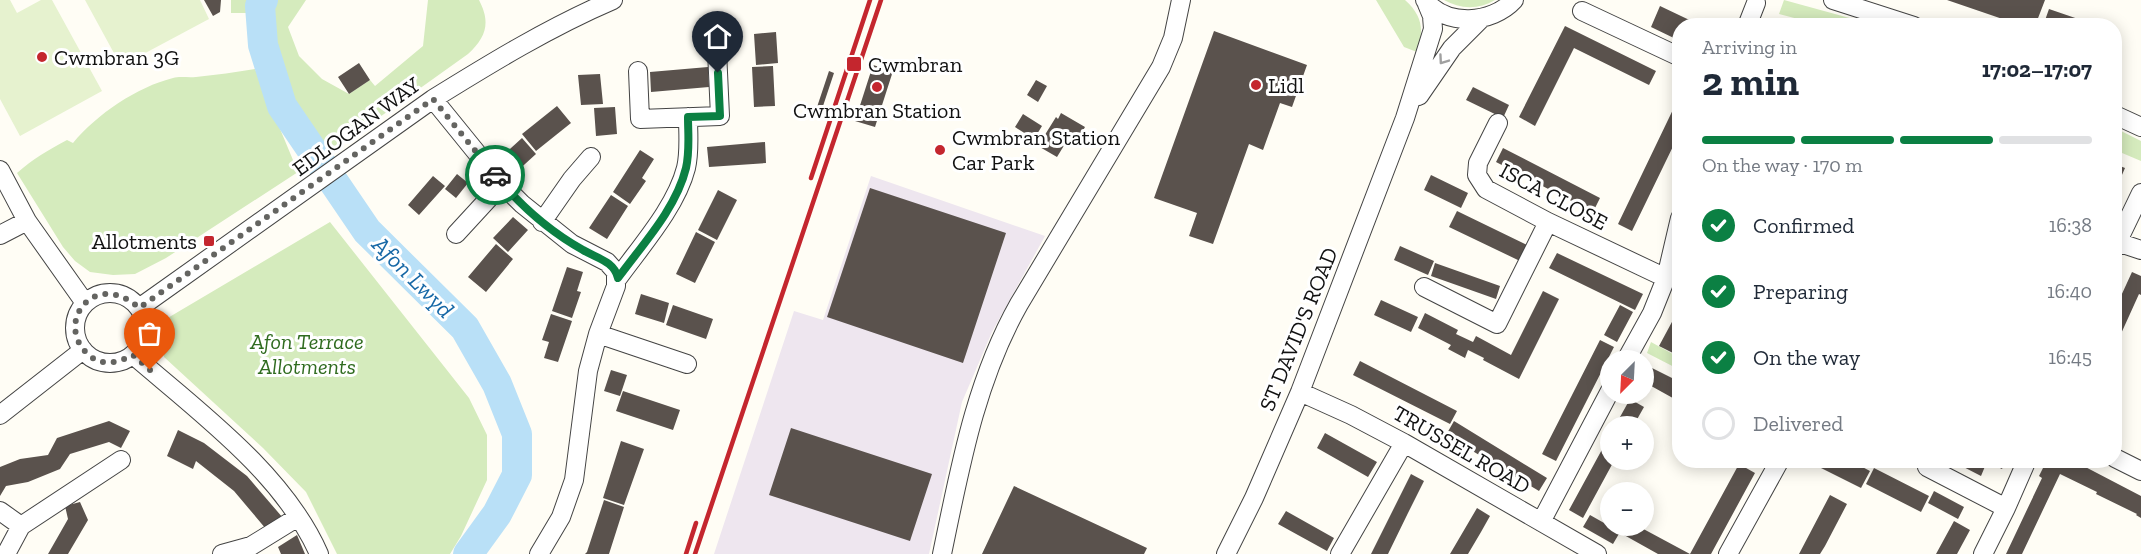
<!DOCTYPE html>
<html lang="en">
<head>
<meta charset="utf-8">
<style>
	:root { --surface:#fff; --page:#f6f6f7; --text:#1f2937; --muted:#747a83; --line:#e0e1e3; --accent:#0b8043 }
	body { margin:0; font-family:"Zilla Slab",serif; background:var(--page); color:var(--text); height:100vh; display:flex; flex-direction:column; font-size:22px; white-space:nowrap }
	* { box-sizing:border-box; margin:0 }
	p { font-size:20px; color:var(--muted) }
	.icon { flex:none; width:33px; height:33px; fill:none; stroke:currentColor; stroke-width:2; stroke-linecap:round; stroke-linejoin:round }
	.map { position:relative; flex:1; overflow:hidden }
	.panel { position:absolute; left:1672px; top:18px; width:450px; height:450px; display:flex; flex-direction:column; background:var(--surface); border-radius:24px; box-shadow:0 3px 15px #0003 }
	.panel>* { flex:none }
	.needle { width:39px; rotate:204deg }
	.buttons { position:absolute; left:1600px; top:350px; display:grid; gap:12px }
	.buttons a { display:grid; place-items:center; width:54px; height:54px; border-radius:50%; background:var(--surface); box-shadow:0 3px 15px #0003; font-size:30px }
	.pin { position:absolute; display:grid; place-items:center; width:51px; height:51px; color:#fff; margin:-62px -26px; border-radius:50% 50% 50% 0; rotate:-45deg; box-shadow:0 0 6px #0007 }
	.pin .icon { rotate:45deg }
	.courier { position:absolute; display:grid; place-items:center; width:60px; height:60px; margin:-30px; border:4px solid #0b8043; border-radius:50%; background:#fff; color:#222; box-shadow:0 2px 8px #0007 }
	.overview em { font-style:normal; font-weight:700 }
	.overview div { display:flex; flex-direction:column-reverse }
	.overview { display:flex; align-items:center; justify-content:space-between; height:102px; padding:0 30px }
	h1 { font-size:39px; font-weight:700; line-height:45px }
	.bar { display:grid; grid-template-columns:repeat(4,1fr); gap:9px 6px; align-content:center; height:72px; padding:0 30px }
	.bar i { height:8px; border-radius:4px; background:var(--line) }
	.bar .on { background:var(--accent) }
	.bar p { grid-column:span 4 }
	ol { padding:0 30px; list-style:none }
	li { display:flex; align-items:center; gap:18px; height:66px }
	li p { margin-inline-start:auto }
	li .icon { padding:6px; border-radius:50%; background:var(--accent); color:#fff; stroke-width:4 }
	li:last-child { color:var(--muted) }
	li i { width:33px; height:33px; border:3px solid var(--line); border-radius:50% }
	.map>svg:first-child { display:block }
</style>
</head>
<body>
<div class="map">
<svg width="2141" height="554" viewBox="0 0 2141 554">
	<rect width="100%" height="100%" fill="#fffdf5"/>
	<path fill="#eee6ef" d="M871,176L1045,236L992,332L962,402L929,554H714L794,311L823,320Z"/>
	<path fill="#d5ebbd" d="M231,0H254L249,13H231Z
		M272,0H306L288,27L299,56L322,79L349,94L370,80L375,86L423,46L428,0H479C491,23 486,37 468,54L328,154L288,94L268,9Z
		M1376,0H1405C1423,16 1424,31 1417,52L1404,47Z
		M1444,0H1495C1478,10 1460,9 1444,0Z
		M1784,0L1875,25H1821L1779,14Z
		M255,69L298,172L166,258L135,274L113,275L90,272L75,261L63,247L17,173C33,159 48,150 67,140L73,143C97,114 137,87 173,78C180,76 188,78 196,77C216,75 236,72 255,69Z
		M2115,128L2141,141V161L2115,150Z
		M330,222L469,398L487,435V480L461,536L450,554H337L306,492L263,448L164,357L161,337L166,319Z
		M1651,342L1680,358V370L1647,353Z"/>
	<path fill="#e6f2cf" d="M0,0H10L17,13L41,0H52L102,91L20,136L0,99Z
		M85,0H200L209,19L121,66Z"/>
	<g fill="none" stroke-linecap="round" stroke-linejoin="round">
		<path stroke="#b9e0f7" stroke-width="30" d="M263,0L260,6L263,45L282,106L367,231L465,328L497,384L517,434V475L497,514L468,554"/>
	</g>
	<path fill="#5a524d" d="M204,0H221L220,12L213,16Z
		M1947,0H2045L2035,26H2023Z
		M1660,6L1702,26H1680V41L1651,27Z
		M2049,9L2084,21L2095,26H2043Z
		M1565,26L1656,71L1649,85L1574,48L1535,126L1519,117Z
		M1214,31L1307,65L1292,107L1280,103L1263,150L1249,144L1213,244L1189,236L1197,213L1154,198Z
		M776,32L778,63L756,65L754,34Z
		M359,63L370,80L349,94L338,77Z
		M873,65L893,71L875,127L855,121Z
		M773,66L775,106L754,107L752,67Z
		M708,67L709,87L651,92L650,72Z
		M829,71L834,73L822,109L817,107Z
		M600,74L603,104L581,105L578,75Z
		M1036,80L1047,86L1038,102L1027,95Z
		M1473,87L1509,105L1503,118L1466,100Z
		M1680,95V132L1632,231L1618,224Z
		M557,106L571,123L536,151L522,134Z
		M615,107L617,134L596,136L594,108Z
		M1061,113L1085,127L1076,143L1068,139L1057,157L1038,146L1056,117L1058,119Z
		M1023,114L1042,126L1034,139L1015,127Z
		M522,138L536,154L514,174L500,158Z
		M765,142L766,163L709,167L707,147Z
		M1503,148L1600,198L1593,212L1496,162Z
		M640,150L654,159L642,178L646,181L630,204L613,192Z
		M2115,164L2125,168L2115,191Z
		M457,174L468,183L456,198L445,189Z
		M1431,175L1468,193L1461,208L1424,190Z
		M433,176L445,186L419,215L408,205Z
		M870,188L1006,233L963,363L827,317Z
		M718,190L737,200L717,240L698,230Z
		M611,195L628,206L607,239L589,228Z
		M1457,211L1527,245L1520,261L1449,227Z
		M513,217L528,230L508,252L493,238Z
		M696,232L715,242L695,283L676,274Z
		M496,244L513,259L486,292L468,277Z
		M1400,246L1434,261L1428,275L1394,260Z
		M1557,253L1643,294L1635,310L1549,268Z
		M1435,263L1500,286L1496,299L1431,276Z
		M567,267L583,272L577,291L581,292L572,318L552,311Z
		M2132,272L2141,276V295L2139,294L2115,347V309Z
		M1543,291L1559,299L1519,379L1483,360L1484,358L1468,350L1465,358L1448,349L1451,345L1418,328L1425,313L1458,330L1456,334L1473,342L1476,336L1511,355Z
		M641,294L669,303L664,323L635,314Z
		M1381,300L1418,317L1411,332L1374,315Z
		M673,305L713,319L706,339L666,325Z
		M1620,305L1633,312L1617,342L1604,335Z
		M1680,307V339L1673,353L1659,346Z
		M551,314L572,321L558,362L544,358L549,342L542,340Z
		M1600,340L1614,347L1556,461L1542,454Z
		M1360,361L1457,411L1450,424L1353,375Z
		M1648,366L1680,382V402L1644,382V374Z
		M611,370L627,375L620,396L604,391Z
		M623,391L680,410L673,430L616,411Z
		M1630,399L1644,407L1635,423L1633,426H1615Z
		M109,421L130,431L121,448L109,442L70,454L60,469L28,482L6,486L0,496V467L20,459L48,455L57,438Z
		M1454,421L1547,478L1539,491L1446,435Z
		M791,428L932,474L910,541L769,495Z
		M178,430L204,443L247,476L283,518L266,529L234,491L196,461L193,469L167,456Z
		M1325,433L1377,462L1368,477L1317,448Z
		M1611,433V459H1615L1583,518L1569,510Z
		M621,441L644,449L624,505L603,498Z
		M1820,460H1849L1870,471L1861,488L1817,466Z
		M1950,460H1979L1986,464L1981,476Z
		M1988,460H2006L2002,469L1987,462Z
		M2047,460H2072L2141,496V518L2136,515L2137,514L2096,494L2097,492L2060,474L2022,554H2006L2042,478L2039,476Z
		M1739,464L1755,473L1711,554H1658L1624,535L1630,525H1636L1690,554Z
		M1874,468L1929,496L1921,512L1866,484Z
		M1411,474L1424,481L1408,513L1388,554H1371Z
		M1014,486L1147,548L1144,554H982Z
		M1934,491L1964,507L1958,519L1928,503Z
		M1830,495L1847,504L1825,546L1820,554H1799Z
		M604,500L624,507L609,554H585L587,552Z
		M80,502L88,520L68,554H48L68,519L65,506Z
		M1477,508L1490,516L1481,532L1468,554H1450Z
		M1286,511L1334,538L1327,551L1278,524Z
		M1590,515L1620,532L1613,544L1583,527Z
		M1954,521L1970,530L1957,554H1936Z
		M297,535L305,554H281L278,547Z"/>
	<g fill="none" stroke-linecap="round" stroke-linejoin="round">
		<g stroke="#444" stroke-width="20">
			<path id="minor" d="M1425,0C1446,27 1492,24 1514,0
				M1833,0L1914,26
				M1582,11L1680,57
				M1747,26L1756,3
				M638,71L640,119L720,116L717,51
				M1419,96L1452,48L1482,18
				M433,99L502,184L522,204L572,244L607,262L616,272V286L598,334L588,371L574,480L561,517L539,554
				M2115,115L2141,127
				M1498,123L1478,163L1477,175L1486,189L1548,222L1666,278
				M0,170L27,221L85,303
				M542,222L572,179L591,157
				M456,234L502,184
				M0,235L27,221
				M2117,242L2141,250
				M2115,247L2141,193
				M618,278C641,246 676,207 686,168C690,151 688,134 688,117
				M1424,287L1497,324L1548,222
				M75 328a35 35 0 1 1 70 0a35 35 0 1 1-70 0Z
				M139,308L433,99C491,63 550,27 613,0
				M598,334L687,364
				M133,355C198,411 284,474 319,554
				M1626,360L1652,313L1666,278L1680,218
				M1300,392L1351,415L1404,443L1597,554
				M0,415L83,350
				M2115,458L2141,471
				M1927,467L2006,508
				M0,511L21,526L6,554
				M1541,522L1611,389
				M21,526L121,460
				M222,554L251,546L298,517
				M942,554C960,468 975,382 1019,304L1161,67L1173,38L1181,0
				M1226,554L1254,498L1300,392L1405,118L1433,29L1432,16L1427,4
				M1340,554L1404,443
				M1728,554L1780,460
				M1983,554L2006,508L2027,460"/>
		</g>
		<use href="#minor" stroke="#fff" stroke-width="18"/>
		<path stroke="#c4262e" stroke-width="4.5" d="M811,178L870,0
			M686,554L696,523
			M695,554L881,0"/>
	</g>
	<defs><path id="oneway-chevron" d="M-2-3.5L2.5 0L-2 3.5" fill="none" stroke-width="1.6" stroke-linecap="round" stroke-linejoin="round" transform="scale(1.5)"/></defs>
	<use stroke="#a0a0a0" href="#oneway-chevron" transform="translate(1443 60) rotate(125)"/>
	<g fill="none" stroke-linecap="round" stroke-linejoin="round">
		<path stroke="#646461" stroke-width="6" stroke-dasharray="0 10.8" d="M150,370L133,355C119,362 103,367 90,356C52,325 94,267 139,308L433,99L495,175"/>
		<path stroke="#0b8043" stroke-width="8" d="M495,175C519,204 549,231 583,250C596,258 614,261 618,278C642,245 676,209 686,168C690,151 688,134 688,117L720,116L718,73"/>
	</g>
	<g fill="#c4262e" stroke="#fff" stroke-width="2">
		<circle cx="42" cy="57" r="6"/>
		<rect x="846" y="56" width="16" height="16" rx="3"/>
		<circle cx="1256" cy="85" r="6"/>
		<circle cx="877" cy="87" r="6"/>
		<circle cx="940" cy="150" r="6"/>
		<rect x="203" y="235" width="12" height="12" rx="3"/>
	</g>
	<g text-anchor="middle" stroke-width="6" stroke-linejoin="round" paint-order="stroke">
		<g font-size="22" fill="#111" stroke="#fff" text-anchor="start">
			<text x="54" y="65">Cwmbran 3G</text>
			<text x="868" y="72">Cwmbran</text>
			<text x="1268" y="93">Lidl</text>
			<text x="877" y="118" text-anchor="middle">Cwmbran Station</text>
			<text x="952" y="145">Cwmbran Station<tspan x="952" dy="25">Car Park</tspan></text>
			<text x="197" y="249" text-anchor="end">Allotments</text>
		</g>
		<g font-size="22" fill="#111" stroke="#fff">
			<text transform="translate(356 126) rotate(-36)" y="8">EDLOGAN WAY</text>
			<text transform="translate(1554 196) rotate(28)" y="8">ISCA CLOSE</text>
			<text transform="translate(1298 329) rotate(-68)" y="8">ST DAVID'S ROAD</text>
			<text transform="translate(1462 449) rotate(30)" y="8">TRUSSEL ROAD</text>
		</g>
		<g font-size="22" font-style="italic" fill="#2f6b1f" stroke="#fff">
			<text x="307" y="349">Afon Terrace<tspan x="307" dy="25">Allotments</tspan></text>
		</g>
		<g font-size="24" font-style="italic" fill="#1768a6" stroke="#fff">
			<text transform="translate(413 277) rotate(45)" y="8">Afon Lwyd</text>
		</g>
	</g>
</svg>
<div class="buttons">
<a><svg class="needle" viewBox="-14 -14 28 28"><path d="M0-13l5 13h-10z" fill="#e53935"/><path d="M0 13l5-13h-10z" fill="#747a83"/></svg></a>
<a>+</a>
<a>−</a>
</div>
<div class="pin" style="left:150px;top:370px;background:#ea580c"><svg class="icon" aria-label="bag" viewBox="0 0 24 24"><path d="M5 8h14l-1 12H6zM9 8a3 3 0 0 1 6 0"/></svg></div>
<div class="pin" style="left:718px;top:73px;background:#1f2937"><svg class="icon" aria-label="home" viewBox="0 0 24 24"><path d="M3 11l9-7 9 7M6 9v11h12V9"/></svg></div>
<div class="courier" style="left:495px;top:175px"><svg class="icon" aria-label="car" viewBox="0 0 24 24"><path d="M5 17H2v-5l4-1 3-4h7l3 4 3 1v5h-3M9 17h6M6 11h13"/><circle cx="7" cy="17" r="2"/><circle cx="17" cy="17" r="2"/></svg></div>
<section class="panel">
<div class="overview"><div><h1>2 min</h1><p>Arriving in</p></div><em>17:02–17:07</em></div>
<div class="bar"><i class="on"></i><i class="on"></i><i class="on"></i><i></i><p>On the way · 170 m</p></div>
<ol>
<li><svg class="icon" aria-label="check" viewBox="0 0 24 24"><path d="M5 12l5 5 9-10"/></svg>Confirmed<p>16:38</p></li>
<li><svg class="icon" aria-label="check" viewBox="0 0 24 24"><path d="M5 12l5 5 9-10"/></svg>Preparing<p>16:40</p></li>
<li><svg class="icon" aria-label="check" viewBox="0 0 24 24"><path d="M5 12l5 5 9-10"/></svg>On the way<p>16:45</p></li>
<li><i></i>Delivered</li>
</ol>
</section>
</div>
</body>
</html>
